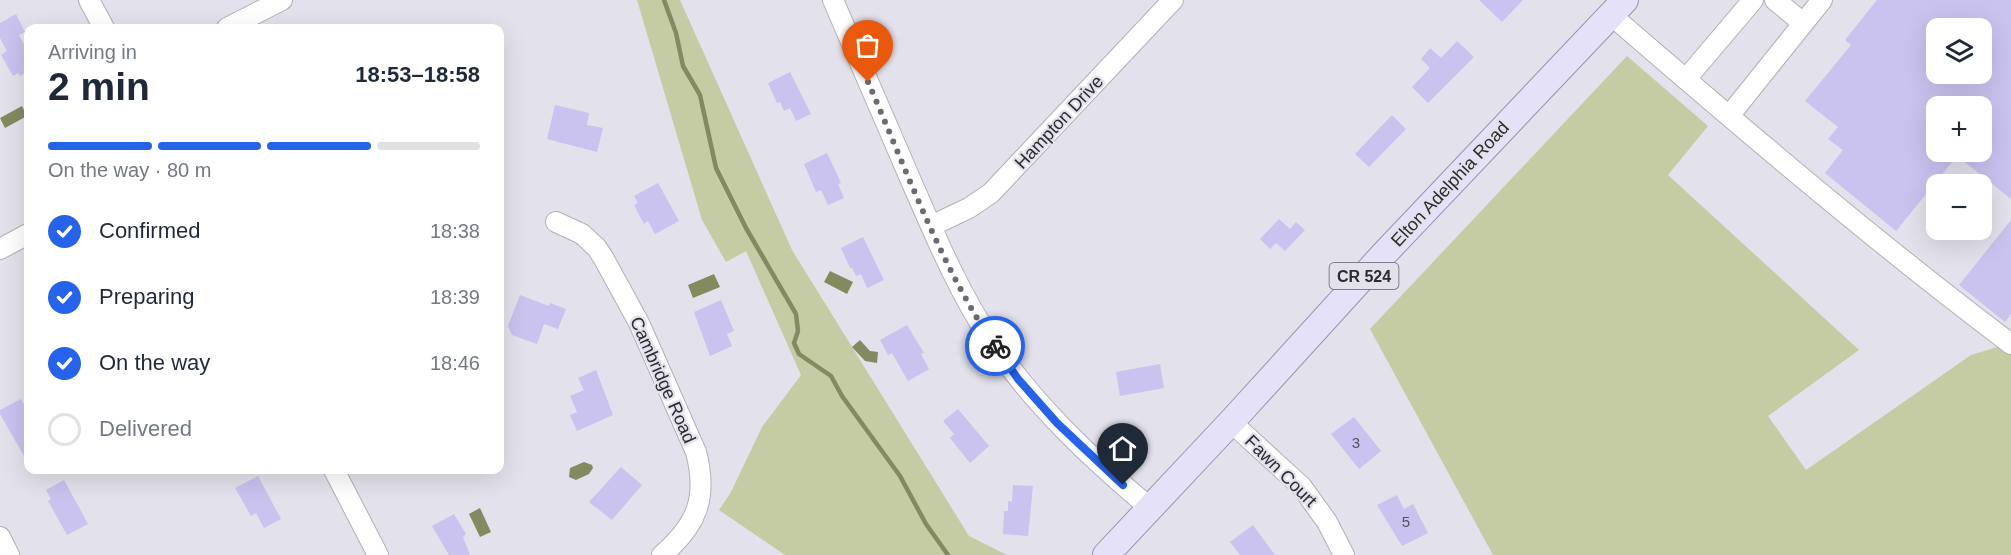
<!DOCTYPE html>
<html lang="en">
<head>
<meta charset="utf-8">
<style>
	:root { --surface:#fff; --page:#f6f6f7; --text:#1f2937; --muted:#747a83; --line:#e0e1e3; --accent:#2563eb }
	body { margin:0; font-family:Helvetica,sans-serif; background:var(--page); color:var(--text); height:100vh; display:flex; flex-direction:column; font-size:22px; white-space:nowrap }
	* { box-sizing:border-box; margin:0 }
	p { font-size:20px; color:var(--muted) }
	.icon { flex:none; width:33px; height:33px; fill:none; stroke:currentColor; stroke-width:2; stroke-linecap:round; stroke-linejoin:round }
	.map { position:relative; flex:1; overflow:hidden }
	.sheet { position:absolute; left:24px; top:24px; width:480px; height:450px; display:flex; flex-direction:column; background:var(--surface); border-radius:12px; box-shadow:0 6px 24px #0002 }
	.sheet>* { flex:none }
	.controls { position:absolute; left:1926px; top:18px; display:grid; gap:12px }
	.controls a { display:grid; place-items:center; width:66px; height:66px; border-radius:12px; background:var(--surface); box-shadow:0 6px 24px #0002; font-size:30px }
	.pin { position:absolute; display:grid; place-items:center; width:51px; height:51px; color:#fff; margin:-62px -26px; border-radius:50% 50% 50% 0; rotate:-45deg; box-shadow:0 0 6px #0007 }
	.pin .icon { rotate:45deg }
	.courier { position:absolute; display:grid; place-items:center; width:60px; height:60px; margin:-30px; border:4px solid #2563eb; border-radius:50%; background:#fff; color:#222; box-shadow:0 2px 8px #0007 }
	.head em { font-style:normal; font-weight:700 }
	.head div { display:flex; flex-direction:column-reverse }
	.head { display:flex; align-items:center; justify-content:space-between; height:102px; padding:0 24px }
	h1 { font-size:39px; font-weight:700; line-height:45px }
	.bar { display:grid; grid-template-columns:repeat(4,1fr); gap:9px 6px; align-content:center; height:72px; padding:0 24px }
	.bar i { height:8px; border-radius:4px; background:var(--line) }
	.bar .active { background:var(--accent) }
	.bar p { grid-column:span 4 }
	ol { padding:0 24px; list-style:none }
	li { display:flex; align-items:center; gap:18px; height:66px }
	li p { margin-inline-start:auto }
	li .icon { padding:6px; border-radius:50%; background:var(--accent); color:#fff; stroke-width:4 }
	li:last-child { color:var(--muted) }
	li i { width:33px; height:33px; border:3px solid var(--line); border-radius:50% }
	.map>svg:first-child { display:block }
</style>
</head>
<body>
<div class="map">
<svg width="2011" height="555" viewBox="0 0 2011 555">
	<rect width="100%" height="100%" fill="#e3e1eb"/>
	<path fill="#c5cca4" d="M637,0H680L792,250L969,536L1007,555H785L719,510L731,492L762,427L801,375L746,251L726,262L702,220Z
		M1627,56L1708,126L1668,175L1859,350L1768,416L1806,470L1971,355L2011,343V555H1493L1370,329Z"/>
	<path fill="#848a5f" d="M22,106L27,116L5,128L0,118Z
		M830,271L853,282L847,294L824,282Z
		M714,274L720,287L693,298L688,285Z
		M860,340L870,351L878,352L877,363L865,361L852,347Z
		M584,462L592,465L593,468L589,474L576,480L569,477L570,468Z
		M480,508L491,532L480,537L469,514Z"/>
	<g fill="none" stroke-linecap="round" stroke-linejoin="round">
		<path stroke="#848a5f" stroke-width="4.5" d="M664,0L676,33L683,66L700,95L716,168L746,228L796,314L798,331L794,343L799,354L831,376L842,396L900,476L926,524L948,555"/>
	</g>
	<path fill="#cac2ef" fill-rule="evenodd" d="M1479,0H1523L1502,22Z
		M1877,0H2011V199L1957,156L1896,231L1825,173L1843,150L1828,139L1838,127L1805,101L1851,45L1845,40ZM1936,28H1982V74H1936ZM1936,106H1982V152H1936Z
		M16,14L25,32L19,35L28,52V71L20,76L18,73L13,76L1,55L7,51L0,38V23Z
		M1457,41L1474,57L1428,103L1412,87L1430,68L1421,59L1430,48L1441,58Z
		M790,72L811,114L796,121L790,108L784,111L780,102L777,103L768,83Z
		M555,105L589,113L587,125L603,128L597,152L547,139Z
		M1392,115L1406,129L1369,167L1355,154Z
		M827,153L841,183L838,184L844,198L828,205L821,190L816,192L804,164Z
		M658,183L679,221L655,234L648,221L644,224L634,205L638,203L634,196Z
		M1279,219L1290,229L1296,222L1305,230L1285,251L1276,243L1270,249L1260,239Z
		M2011,220V314L2005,322L1959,285Z
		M863,237L884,280L867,288L861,274L856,276L852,268H850L841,248Z
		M520,295L549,306L550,303L566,309L558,329L544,324L537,344L512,335L508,326Z
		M721,300L734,331L727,334L732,346L710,356L694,312Z
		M907,325L924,353L921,354L929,369L908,381L892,353L888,355L880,340Z
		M1160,364L1164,388L1120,396L1116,372Z
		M596,370L613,415L577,431L570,415L577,412L570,396L584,390L578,378Z
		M21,399L28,412V463L0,414V410Z
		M958,409L989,446L970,463L950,438L954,434L943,421Z
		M1354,417L1381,451L1359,469L1331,434Z
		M621,467L642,485L612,520L589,502Z
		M258,476L281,519L264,528L256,513L251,516L235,488Z
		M64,480L88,524L67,535L48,501L51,499L46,490Z
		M1013,485L1033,486L1028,536L1003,534L1004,511H1008V501L1012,502Z
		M1397,495L1404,509L1413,504L1428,533L1402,546L1377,505Z
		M454,514L466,534L463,537L470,555H449L432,526Z
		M1253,525L1275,555H1240L1230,542Z"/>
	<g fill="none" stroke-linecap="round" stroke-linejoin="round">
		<g stroke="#b1b0b9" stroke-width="22">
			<path id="minor" d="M89,0L104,28
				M833,0C859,61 886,122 912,183C936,238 960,295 994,345C1036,407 1093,460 1150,508
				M1775,0L1803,23
				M1611,15C1742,128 1873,240 2011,344
				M227,28L282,0
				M1686,79L1753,0
				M1729,116L1822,0
				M556,222L582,234L597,248L604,259L639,323L696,452C708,498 697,525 662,555
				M931,226L969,208L991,193L1173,0
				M0,249L28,234
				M1231,422L1302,487L1327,522L1344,555
				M334,470L378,555
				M0,537L9,555"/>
		</g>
		<g stroke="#9994af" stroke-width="28">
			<path id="major" d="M1106,555L1231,422L1383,255L1625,0"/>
		</g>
		<use href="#minor" stroke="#fff" stroke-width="20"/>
		<use href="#major" stroke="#e5e1f8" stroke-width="26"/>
	</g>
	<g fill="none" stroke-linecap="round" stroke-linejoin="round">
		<path stroke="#6c6b71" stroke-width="6" stroke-dasharray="0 10.8" d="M868,82C906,169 942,269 995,346"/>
		<path stroke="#2563eb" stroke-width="8" d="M995,346L1018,379L1057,423L1123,485"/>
	</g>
	<g text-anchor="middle" stroke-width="4.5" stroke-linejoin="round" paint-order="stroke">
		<g font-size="15" fill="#54515f">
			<text x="1356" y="448">3</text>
			<text x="1406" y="527">5</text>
		</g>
		<rect fill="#e3e1eb" stroke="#636267" stroke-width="1.5" x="1329.5" y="263" width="69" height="26" rx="4.5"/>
		<g font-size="16" font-weight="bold" fill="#2c2b2f">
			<text x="1364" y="282">CR 524</text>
		</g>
		<g font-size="18" fill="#2c2b2f" stroke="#e3e1eb">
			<text transform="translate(1059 122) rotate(-47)" y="6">Hampton Drive</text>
			<text transform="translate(1450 184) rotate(-47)" y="6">Elton Adelphia Road</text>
			<text transform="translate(663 380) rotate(66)" y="6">Cambridge Road</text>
			<text transform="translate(1281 471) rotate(45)" y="6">Fawn Court</text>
		</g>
	</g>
</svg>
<div class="controls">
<a><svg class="icon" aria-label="layers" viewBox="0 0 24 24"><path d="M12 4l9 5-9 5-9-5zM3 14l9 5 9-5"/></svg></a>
<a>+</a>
<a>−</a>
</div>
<div class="pin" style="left:868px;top:82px;background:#ea580c"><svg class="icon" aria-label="bag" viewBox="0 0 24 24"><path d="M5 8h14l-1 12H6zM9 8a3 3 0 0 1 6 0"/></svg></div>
<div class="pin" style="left:1123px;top:485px;background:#1f2937"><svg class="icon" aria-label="home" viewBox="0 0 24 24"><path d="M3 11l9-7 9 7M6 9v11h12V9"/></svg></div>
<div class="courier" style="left:995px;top:346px"><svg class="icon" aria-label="bike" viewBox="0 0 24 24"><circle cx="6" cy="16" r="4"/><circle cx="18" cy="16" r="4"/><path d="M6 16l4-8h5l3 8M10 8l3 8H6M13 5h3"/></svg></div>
<section class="sheet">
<div class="head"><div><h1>2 min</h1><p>Arriving in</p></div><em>18:53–18:58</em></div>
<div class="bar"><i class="active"></i><i class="active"></i><i class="active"></i><i></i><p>On the way · 80 m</p></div>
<ol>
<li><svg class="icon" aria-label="check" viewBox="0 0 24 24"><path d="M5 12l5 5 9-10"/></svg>Confirmed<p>18:38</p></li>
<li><svg class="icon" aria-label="check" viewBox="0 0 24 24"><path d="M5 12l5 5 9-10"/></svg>Preparing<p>18:39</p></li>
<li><svg class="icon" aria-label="check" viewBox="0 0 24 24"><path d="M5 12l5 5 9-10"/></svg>On the way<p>18:46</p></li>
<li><i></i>Delivered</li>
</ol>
</section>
</div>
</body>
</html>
